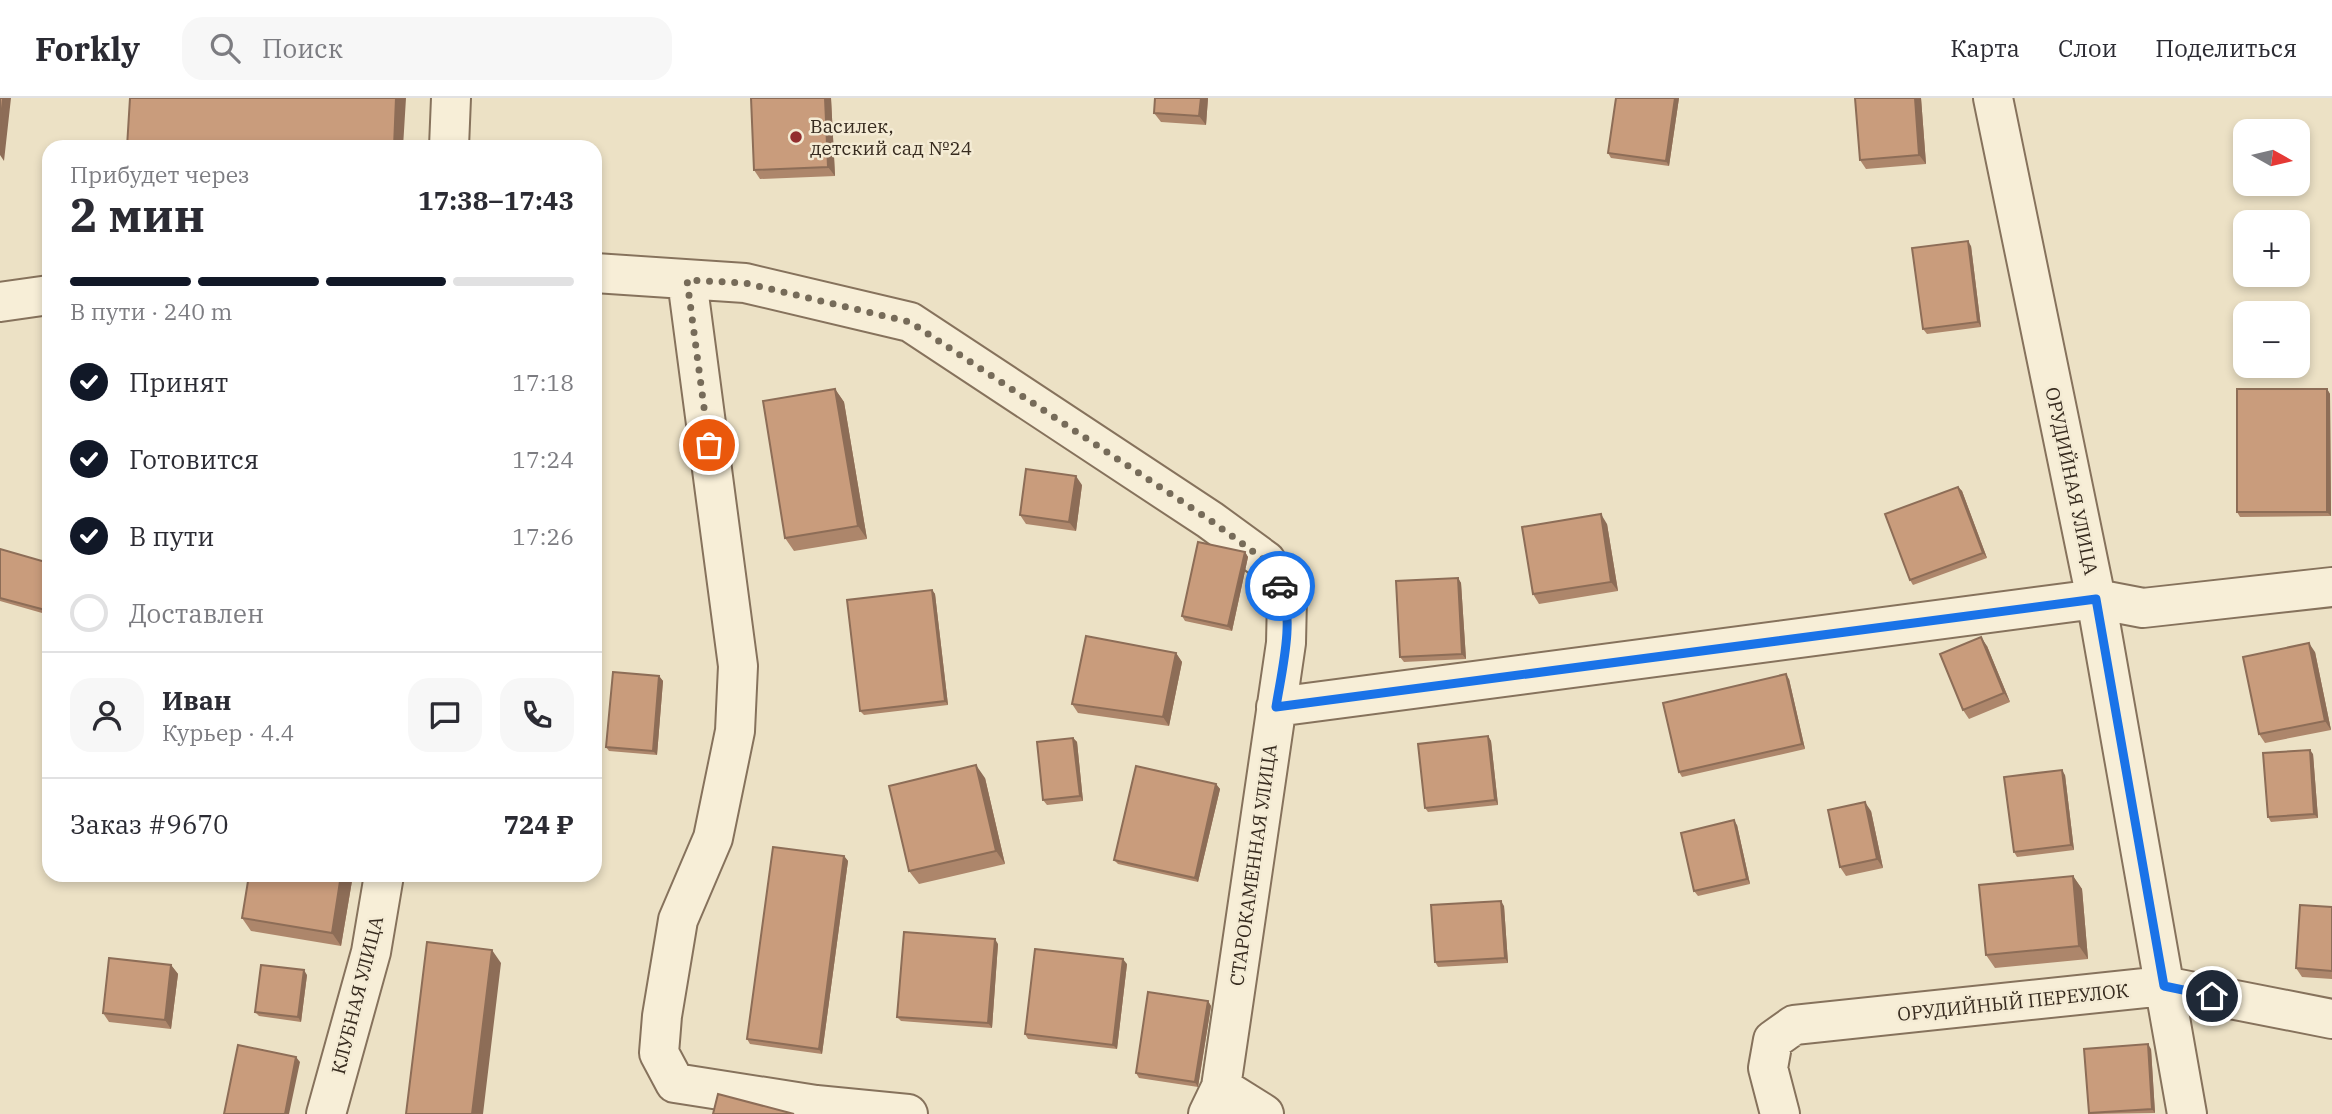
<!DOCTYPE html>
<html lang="ru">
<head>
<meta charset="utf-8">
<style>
	:root { --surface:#fff; --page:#f7f7f7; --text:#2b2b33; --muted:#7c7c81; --line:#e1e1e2; --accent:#111827 }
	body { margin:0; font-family:"IBM Plex Serif",serif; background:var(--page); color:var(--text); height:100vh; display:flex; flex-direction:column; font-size:26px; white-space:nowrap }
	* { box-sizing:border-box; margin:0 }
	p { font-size:23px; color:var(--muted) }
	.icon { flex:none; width:38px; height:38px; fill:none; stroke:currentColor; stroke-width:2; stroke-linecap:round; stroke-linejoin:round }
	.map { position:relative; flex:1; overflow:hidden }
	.panel { position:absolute; left:42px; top:42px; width:560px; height:742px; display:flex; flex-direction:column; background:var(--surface); border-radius:21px; box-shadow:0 4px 10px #0003 }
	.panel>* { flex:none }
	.needle { width:46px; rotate:98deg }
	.fabs { position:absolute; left:2233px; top:21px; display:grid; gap:14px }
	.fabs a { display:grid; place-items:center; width:77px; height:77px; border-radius:14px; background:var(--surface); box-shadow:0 4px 10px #0003; font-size:35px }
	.pin { position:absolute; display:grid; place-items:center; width:60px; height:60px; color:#fff; margin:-30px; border:4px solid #fff; border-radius:50%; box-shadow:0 2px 7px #0007 }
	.courier { position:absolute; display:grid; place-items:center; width:70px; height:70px; margin:-35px; border:5px solid #1a73e8; border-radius:50%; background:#fff; color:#222; box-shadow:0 2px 9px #0007 }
	.overview em { font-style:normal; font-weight:800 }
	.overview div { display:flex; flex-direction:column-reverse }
	.overview { display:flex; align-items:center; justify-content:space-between; height:119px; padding:0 28px }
	h1 { font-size:46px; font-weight:800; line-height:52px }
	.bar { display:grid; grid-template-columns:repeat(4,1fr); gap:10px 7px; align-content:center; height:84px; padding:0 28px }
	.bar i { height:9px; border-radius:5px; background:var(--line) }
	.bar .on { background:var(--accent) }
	.bar p { grid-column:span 4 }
	.line { display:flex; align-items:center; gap:18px; padding:0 28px; border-top:2px solid var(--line) }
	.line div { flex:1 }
	.round { display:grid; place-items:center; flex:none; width:74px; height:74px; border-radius:21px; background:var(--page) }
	ol { padding:0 28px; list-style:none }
	li { display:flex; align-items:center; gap:21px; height:77px }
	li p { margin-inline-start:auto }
	li .icon { padding:7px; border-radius:50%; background:var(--accent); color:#fff; stroke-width:4 }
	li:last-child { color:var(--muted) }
	li i { width:38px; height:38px; border:4px solid var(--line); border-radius:50% }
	header { display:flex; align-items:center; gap:42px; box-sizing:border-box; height:98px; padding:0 35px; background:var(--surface); border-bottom:2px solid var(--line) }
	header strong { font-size:33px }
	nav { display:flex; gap:38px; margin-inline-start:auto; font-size:24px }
	.search { width:490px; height:63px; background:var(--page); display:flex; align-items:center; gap:18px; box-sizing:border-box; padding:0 24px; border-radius:21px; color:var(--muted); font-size:26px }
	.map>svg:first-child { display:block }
</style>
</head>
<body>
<header>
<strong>Forkly</strong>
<div class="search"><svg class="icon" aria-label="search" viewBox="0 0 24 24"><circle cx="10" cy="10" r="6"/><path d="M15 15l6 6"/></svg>Поиск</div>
<nav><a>Карта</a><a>Слои</a><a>Поделиться</a></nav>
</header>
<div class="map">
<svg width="2332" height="1016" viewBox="0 0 2332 1016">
	<rect width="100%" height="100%" fill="#ece1c5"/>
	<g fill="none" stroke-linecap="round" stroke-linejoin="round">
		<g stroke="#86725c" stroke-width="42">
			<path id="minor" d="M1993,0L2096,501L2187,1016
				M449,49L451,0
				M595,175L745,185L910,224L1210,422L1266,463L1287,500L1286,545L1221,989L1208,1016
				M687,182L738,568L735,633L713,740L678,822L662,918L659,955L675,985L816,1007L908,1016
				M0,204L49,197
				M1276,609L2096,501L2143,510L2332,489
				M1221,989L1264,1016
				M326,1016L371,854L384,777
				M1780,1016L1768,970L1773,942L1794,927L2164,888L2332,921"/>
		</g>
		<use href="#minor" stroke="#f7eed7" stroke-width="38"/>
	</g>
	<path fill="#ad866b" d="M831,0L835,78L760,81L754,72Z
		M1208,0L1206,27L1161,24L1154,15Z
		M1616,0H1679L1669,68L1611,60L1608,55Z
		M1855,0H1921L1926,66L1866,71L1860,62Z
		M1971,148L1981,229L1927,236L1923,231Z
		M835,291L844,304L867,441L794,453L785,440Z
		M2327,291L2330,296L2331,418L2240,419L2237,414Z
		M1082,387L1076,433L1026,426L1020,417Z
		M1958,389L1962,393L1987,460L1913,487L1910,482Z
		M1607,426L1618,493L1539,506L1533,496Z
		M0,451L49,465V517L0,503Z
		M1245,454L1248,459L1232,533L1185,523L1182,518Z
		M1458,480L1461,485L1466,561L1404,564L1400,559Z
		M932,492L935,496L948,607L864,617L860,613Z
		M1987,548L2010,604L1969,621L1963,612Z
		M2315,554L2331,632L2265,645L2259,636Z
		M1176,555L1182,564L1169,628L1078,615L1072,606Z
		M659,578L663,583L657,657L609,653L606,649Z
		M1789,581L1805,651L1682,679L1679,674Z
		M1488,638L1491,643L1498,707L1428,714L1425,710Z
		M1073,640L1077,644L1083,703L1047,707L1043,702Z
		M2313,656L2318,720L2271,724L2268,719Z
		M2065,677L2074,752L2017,759L2014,754Z
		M985,680L1005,766L919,786L909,773Z
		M1216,686L1220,691L1198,784L1118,766L1114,762Z
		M1871,713L1883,770L1846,778L1840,769Z
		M1737,727L1750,786L1698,798L1694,793Z
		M844,758L848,763L822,956L750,946L747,941Z
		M249,777H353L341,848L251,833L242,820Z
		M2073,778L2082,791L2088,861L1995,870L1986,857Z
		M1504,808L1508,865L1438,869L1435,864Z
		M2332,809V881L2302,879L2296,870Z
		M998,846L992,930L901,923L897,919Z
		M1127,866L1117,951L1028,941L1025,936Z
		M171,867L178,876L171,931L109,924L103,915Z
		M307,877L301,924L259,918L255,914Z
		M1208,903L1211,908L1198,989L1139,980L1136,975Z
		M2151,951L2155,1015L2089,1016V1015Z"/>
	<path fill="#8d6d57" d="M3,0H11L4,63L0,57V31Z
		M396,0H406L403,49H394Z
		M825,0H831L835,78L828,69Z
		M1201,0H1208L1206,27L1199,18Z
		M1675,0H1679L1669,68L1666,63Z
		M1915,0H1921L1926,66L1919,57Z
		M1968,143L1971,148L1981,229L1978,224Z
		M835,291L844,304L867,441L858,428Z
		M2327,291L2330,296L2331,418L2327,414Z
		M1076,378L1082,387L1076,433L1069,424Z
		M1958,389L1962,393L1987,460L1983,455Z
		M1601,416L1607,426L1618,493L1611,484Z
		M1245,454L1248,459L1232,533L1228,528Z
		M1458,480L1461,485L1466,561L1462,556Z
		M932,492L935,496L948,607L945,603Z
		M1981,539L1987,548L2010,604L2004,595Z
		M2309,545L2315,554L2331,632L2325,623Z
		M1176,555L1182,564L1169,628L1163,619Z
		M1786,576L1789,581L1805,651L1802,646Z
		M659,578L663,583L657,657L653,653Z
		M1488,638L1491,643L1498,707L1495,702Z
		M1073,640L1077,644L1083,703L1080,698Z
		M2310,652L2313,656L2318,720L2314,716Z
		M976,667L985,680L1005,766L996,753Z
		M2062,672L2065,677L2074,752L2071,747Z
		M1216,686L1220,691L1198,784L1195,780Z
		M1865,704L1871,713L1883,770L1877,761Z
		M1734,722L1737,727L1750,786L1747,781Z
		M844,758L848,763L822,956L819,951Z
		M341,777H353L341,848L332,835Z
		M2073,778L2082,791L2088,861L2079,848Z
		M1501,803L1504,808L1508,865L1505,860Z
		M995,841L998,846L992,930L988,925Z
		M492,852L501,865L483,1016H472Z
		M1123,861L1127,866L1117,951L1113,947Z
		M171,867L178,876L171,931L165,922Z
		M304,872L307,877L301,924L298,919Z
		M1208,903L1211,908L1198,989L1195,984Z
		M2148,946L2151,951L2155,1015L2152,1011Z
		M296,959L300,964L289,1016H285Z"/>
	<path fill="#c99c7c" stroke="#8d6d57" stroke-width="2" d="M0,0H3L0,31Z
		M130,0H396L394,49H127Z
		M751,0H825L828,69L754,72Z
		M1155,0H1201L1199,18L1154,15Z
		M1616,0H1675L1666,63L1608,55Z
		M1855,0H1915L1919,57L1860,62Z
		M1968,143L1978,224L1923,231L1912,150Z
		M835,291L858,428L785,440L763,303Z
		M2237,291H2327V414H2237Z
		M1026,371L1076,378L1069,424L1020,417Z
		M1958,389L1983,455L1910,482L1885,416Z
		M1601,416L1611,484L1533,496L1522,429Z
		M1198,444L1245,454L1228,528L1182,518Z
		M0,451L49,465V513L0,500Z
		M1458,480L1462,556L1400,559L1396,483Z
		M932,492L945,603L860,613L847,502Z
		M1086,538L1176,555L1163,619L1072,606Z
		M1981,539L2004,595L1963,612L1940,556Z
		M2309,545L2325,623L2259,636L2243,559Z
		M613,574L659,578L653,653L606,649Z
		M1786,576L1802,646L1679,674L1663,605Z
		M1488,638L1495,702L1425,710L1418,646Z
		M1073,640L1080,698L1043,702L1037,644Z
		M2310,652L2314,716L2268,719L2263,655Z
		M976,667L996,753L909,773L889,688Z
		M1136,668L1216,686L1195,780L1114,762Z
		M2062,672L2071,747L2014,754L2004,679Z
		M1865,704L1877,761L1840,769L1828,712Z
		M1734,722L1747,781L1694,793L1681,735Z
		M773,749L844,758L819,951L747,941Z
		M249,777H341L332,835L242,820Z
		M2073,778L2079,848L1986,857L1979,787Z
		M1501,803L1505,860L1435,864L1431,807Z
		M2300,807L2332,809V873L2296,870Z
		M904,834L995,841L988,925L897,919Z
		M427,844L492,852L472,1016H406Z
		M1035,851L1123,861L1113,947L1025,936Z
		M109,860L171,867L165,922L103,915Z
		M261,867L304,872L298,919L255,914Z
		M1148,894L1208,903L1195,984L1136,975Z
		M2148,946L2152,1011L2089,1015L2084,951Z
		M238,947L296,959L285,1016H224Z
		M718,996L794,1016H713Z"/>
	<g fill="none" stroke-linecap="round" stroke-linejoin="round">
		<path stroke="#766b59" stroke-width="7" stroke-dasharray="0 12.6" d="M709,347L687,182L745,185L910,224L1210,422L1266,463L1280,488"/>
		<path stroke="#1a73e8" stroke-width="9" d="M1280,488C1296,518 1281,576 1276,609L2096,501L2164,888L2212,898"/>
	</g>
	<circle fill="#932e2e" stroke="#f4ebd4" stroke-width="2.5" cx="796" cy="39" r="7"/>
	<g text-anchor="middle" stroke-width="5" stroke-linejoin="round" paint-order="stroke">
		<g font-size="19" fill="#372b1f" stroke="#f4ebd4" text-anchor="start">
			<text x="810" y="35">Василек,<tspan x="810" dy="22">детский сад №24</tspan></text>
		</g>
		<g font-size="19" fill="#372b1f" stroke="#f4ebd4">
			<text transform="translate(2072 383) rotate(78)" y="7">ОРУДИЙНАЯ УЛИЦА</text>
			<text transform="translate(1253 767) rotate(-82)" y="7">СТАРОКАМЕННАЯ УЛИЦА</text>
			<text transform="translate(357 897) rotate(-76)" y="7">КЛУБНАЯ УЛИЦА</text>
			<text transform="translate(2013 904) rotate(-6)" y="7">ОРУДИЙНЫЙ ПЕРЕУЛОК</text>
		</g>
	</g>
</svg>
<div class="fabs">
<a><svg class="needle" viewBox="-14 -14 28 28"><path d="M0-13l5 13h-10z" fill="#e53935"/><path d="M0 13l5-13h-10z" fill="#7c7c81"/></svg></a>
<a>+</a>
<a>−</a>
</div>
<div class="pin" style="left:709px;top:347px;background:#ea580c"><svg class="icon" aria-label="bag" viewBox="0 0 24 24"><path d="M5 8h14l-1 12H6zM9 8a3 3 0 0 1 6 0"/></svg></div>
<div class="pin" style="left:2212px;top:898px;background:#1f2937"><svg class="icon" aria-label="home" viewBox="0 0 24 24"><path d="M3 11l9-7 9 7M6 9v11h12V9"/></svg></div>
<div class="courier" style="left:1280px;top:488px"><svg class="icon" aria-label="car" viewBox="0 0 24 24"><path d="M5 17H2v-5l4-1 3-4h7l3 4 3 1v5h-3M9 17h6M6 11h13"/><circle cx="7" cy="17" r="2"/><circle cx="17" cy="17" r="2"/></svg></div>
<section class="panel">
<div class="overview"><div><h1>2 мин</h1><p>Прибудет через</p></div><em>17:38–17:43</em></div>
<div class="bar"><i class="on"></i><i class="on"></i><i class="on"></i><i></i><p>В пути · 240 m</p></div>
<ol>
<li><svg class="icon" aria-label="check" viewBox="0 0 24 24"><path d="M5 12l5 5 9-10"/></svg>Принят<p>17:18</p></li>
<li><svg class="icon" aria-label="check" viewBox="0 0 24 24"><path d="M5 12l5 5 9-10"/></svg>Готовится<p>17:24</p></li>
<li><svg class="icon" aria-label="check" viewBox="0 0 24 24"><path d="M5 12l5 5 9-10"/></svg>В пути<p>17:26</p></li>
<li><i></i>Доставлен</li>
</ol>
<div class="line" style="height:126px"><a class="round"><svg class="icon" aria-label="person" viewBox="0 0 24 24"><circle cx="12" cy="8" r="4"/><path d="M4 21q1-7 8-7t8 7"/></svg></a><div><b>Иван</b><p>Курьер · 4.4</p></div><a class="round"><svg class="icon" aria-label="chat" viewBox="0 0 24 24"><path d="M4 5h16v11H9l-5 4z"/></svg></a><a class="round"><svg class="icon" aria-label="phone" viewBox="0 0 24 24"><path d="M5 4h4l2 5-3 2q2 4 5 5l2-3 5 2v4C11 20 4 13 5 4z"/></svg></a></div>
<div class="line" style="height:91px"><div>Заказ #9670</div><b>724 ₽</b></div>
</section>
</div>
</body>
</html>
